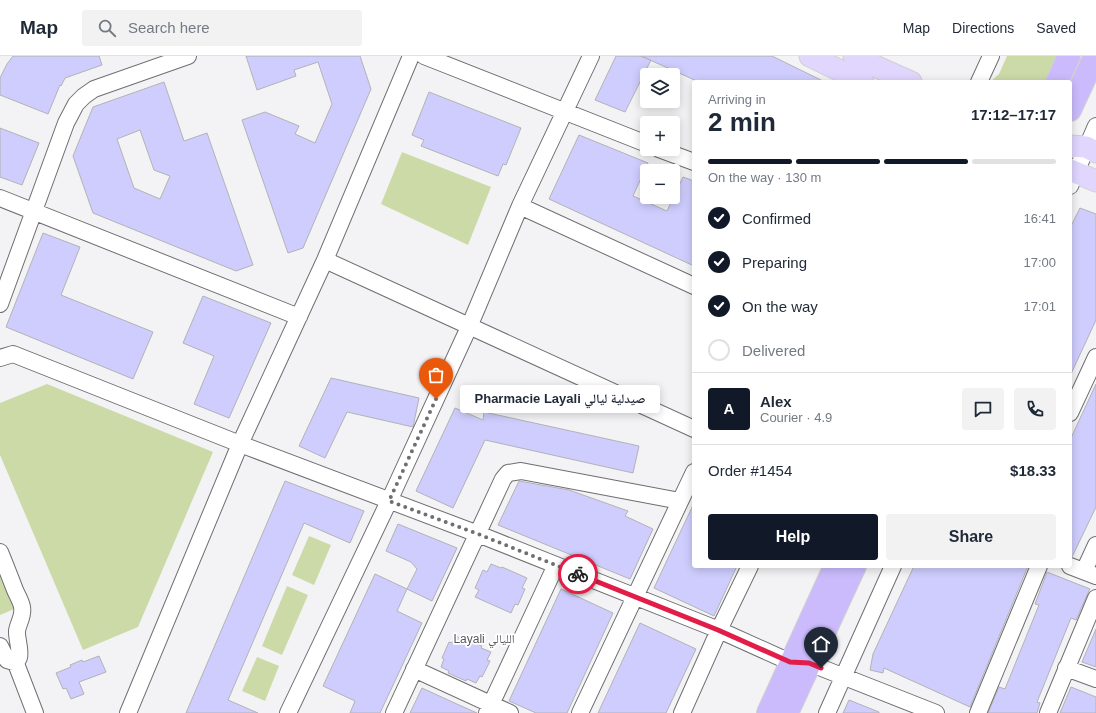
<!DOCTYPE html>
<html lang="en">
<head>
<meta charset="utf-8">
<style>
	:root { --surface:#fff; --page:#f2f2f3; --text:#1f2937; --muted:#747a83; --line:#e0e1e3; --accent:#111827 }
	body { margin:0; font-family:Helvetica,"Noto Naskh Arabic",sans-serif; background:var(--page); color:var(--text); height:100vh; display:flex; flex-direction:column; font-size:15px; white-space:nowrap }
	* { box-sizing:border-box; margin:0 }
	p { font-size:13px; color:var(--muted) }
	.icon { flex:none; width:22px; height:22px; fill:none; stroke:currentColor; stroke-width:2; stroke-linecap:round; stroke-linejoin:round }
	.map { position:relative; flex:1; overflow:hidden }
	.side { position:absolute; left:692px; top:24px; width:380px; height:488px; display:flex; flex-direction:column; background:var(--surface); border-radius:4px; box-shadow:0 2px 10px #0003 }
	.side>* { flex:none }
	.buttons { position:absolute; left:640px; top:12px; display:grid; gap:8px }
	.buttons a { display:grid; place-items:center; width:40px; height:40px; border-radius:4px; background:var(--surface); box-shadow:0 2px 10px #0003; font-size:20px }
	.pin { position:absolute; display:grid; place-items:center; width:34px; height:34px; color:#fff; margin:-41px -17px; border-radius:50% 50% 50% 0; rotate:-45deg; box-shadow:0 0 4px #0007 }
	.pin .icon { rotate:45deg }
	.courier { position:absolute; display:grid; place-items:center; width:40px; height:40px; margin:-20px; border:3px solid #e11d48; border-radius:50%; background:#fff; color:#222; box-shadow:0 1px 5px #0007 }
	.bubble { position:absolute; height:28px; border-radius:4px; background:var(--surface); box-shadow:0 2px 10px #0003; font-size:13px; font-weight:600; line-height:28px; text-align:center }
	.headline em { font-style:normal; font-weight:600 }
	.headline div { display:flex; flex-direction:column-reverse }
	.headline { display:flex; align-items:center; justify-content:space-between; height:68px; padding:0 16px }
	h1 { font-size:26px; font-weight:600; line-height:30px }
	.bar { display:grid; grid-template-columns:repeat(4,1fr); gap:6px 4px; align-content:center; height:48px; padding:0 16px }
	.bar i { height:5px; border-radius:3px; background:var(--line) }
	.bar .on { background:var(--accent) }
	.bar p { grid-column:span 4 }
	.line { display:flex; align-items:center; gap:10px; padding:0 16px; border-top:1px solid var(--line) }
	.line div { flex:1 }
	.round { display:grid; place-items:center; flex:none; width:42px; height:42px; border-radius:4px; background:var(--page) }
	ol { padding:0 16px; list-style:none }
	li { display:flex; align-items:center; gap:12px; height:44px }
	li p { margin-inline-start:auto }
	li .icon { padding:4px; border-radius:50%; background:var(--accent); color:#fff; stroke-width:4 }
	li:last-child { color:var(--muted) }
	li i { width:22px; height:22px; border:2px solid var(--line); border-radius:50% }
	.cta { display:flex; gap:8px; margin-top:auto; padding:8px 16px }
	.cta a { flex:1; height:46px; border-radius:4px; background:var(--accent); color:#fff; font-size:16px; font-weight:600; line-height:46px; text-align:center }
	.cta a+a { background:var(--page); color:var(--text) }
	header { display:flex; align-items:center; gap:24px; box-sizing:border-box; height:56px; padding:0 20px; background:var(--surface); border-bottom:1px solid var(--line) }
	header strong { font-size:19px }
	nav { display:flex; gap:22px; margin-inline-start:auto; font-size:14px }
	.search { width:280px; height:36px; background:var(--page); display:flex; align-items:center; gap:10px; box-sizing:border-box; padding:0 14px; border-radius:4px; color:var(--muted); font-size:15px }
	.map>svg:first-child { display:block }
</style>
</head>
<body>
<header>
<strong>Map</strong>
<div class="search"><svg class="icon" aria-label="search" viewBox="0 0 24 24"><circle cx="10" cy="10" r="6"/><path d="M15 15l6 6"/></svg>Search here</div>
<nav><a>Map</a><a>Directions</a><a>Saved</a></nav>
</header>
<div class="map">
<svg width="1096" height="657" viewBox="0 0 1096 657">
	<rect width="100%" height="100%" fill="#f3f3f6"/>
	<path fill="#ccdaa8" d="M1007,0H1062L1050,26H990L999,18Z
		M402,96L491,131L468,189L381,148Z
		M47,328L213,396L138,571L83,594L0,399V347Z
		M309,480L331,489L314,529L292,519Z
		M0,502L19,551L0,559Z
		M287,530L308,539L282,599L262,590Z
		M257,601L279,610L265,645L242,635Z"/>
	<path fill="#cecdfd" stroke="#b2b2b6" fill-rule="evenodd" d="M13,0H99L102,9L65,22L61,30L60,29L48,58L0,39V22L7,8Z
		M246,0H360L371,33L303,192L288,197L242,64L265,56L299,70L295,78L315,87L332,48L318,6L294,14L296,20L257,34Z
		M616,0H640L651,4L625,56L595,44Z
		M641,0H772L825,26H699Z
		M164,26L184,85L207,77L253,209L236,215L93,157L73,100L93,51ZM140,74L154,114L170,120L160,143L134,132L117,83Z
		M429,36L521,72L506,109L503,108L498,120L421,90L424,84L412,79Z
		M0,72L39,87L22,129L0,121Z
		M579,79L648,107L633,140L667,155L683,121L694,125V210L549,143Z
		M1080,152L1096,158V264L1070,320V172Z
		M43,177L80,191L61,239L153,276L133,323L6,271Z
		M203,240L271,267L229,362L194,348L214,300L183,287Z
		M331,322L419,342L413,371L347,356L325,402L299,390Z
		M1096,328V451L1072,501H1070V384Z
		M455,352L483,364L484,356L639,390L633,417L485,384L453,452L416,435Z
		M285,425L364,455L350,487L304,467L228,644L258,657H186Z
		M519,425L569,434L628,455L625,460L653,473L630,523L498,469Z
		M694,447V510H737L714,560L654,532Z
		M398,468L457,492L432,545L407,533L417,513L411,506L386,495Z
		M491,508L501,512L502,511L527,522L522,532L525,533L518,549L515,548L511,557L475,541L479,534L475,532L483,514L487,516Z
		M914,510H1028L970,651L884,612L883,617L870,614L873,598Z
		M1047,516L1090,533L1088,537L1076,564L1071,562L1037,646L1040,647L1037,657H988L999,631L1005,633L1039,549L1035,548Z
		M375,518L407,533L397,555L422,567L380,657H350L355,645L323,630Z
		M561,533L613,557L567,657H536L509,645Z
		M640,567L696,593L666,657H598Z
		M1096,573V611L1082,606Z
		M456,580L464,584L465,582L482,590L481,592L491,596L487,604L490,605L482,621L480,620L476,627L467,623L466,625L448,617L449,615L441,611L444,603L442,602L449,586L452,587Z
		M99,600L106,616L79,626L84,638L71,643L66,632L63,633L56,617L71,611L70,609L82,604L83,606Z
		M1071,631L1096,641V657H1060Z
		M422,632L448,644L477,657H410Z
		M849,644L879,656V657H843Z"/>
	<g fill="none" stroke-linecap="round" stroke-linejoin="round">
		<g stroke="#6f6f72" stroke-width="18">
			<path id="minor" d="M424,0L647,88
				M979,26L991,0
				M659,93L694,106
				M1070,130L1096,70
				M0,142L299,261
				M520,150L694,230
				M325,204L694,373
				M0,248L66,67L76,48L84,40L94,33L188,0
				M0,302L13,298L240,388L478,478L719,574L790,606L809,607L936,657
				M1070,357L1096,301
				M0,496C5,508 10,521 15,534C17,539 21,545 22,551C24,560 18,567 17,575C16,585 28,612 7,604L0,590
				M1070,510L1096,520
				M1084,515L1096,489
				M15,605L35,657
				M1066,612L1096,623
				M414,613L510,657
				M128,657L240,388L325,204L411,0
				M288,657L389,445L469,271L520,150L591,0
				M394,657L503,423L508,417L521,415L680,445
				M487,657L556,509
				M580,657L694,416
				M682,657L719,574L750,510
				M827,657L893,510
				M978,657L1039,510
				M1048,657L1096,542"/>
		</g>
		<g stroke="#d0d0d0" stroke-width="23">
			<path id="major" d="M810,0L863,26
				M854,0L877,11L911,26
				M1070,90L1086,91L1096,96
				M1070,114L1096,125"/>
		</g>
		<g stroke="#d0d0d0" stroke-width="24">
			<path id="highway" d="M1057,26L1069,0
				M1070,54L1095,0
				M768,657L835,510
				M787,657L855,510"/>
		</g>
		<use href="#minor" stroke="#fff" stroke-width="16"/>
		<use href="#major" stroke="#e0d6fe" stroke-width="21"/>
		<use href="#highway" stroke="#cbbbfd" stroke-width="22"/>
	</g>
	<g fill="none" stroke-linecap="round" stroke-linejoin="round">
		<path stroke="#6f6f71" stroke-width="4" stroke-dasharray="0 7.2" d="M436,343L389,445L478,478L578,518"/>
		<path stroke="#e11d48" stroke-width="5" d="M578,518L718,574L790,606L809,607L821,612"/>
	</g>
	<g text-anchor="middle" stroke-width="3.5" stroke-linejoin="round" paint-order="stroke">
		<g font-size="12" fill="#57575a" stroke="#fff">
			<text x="484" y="587">Layali الليالي</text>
		</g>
	</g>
</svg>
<div class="buttons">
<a><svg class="icon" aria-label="layers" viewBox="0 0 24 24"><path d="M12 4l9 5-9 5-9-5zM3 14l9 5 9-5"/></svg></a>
<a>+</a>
<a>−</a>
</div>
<div class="pin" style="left:436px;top:343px;background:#ea580c"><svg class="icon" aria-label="bag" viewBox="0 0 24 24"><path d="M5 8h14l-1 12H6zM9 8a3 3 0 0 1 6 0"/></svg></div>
<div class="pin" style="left:821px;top:612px;background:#1f2937"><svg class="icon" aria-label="home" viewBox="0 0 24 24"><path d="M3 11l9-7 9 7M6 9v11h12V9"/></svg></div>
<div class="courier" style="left:578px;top:518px"><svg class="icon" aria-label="bike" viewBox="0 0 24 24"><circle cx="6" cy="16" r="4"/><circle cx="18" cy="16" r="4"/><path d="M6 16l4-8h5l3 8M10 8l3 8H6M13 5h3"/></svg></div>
<div class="bubble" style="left:460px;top:329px;width:200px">Pharmacie Layali صيدلية ليالي</div>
<section class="side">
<div class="headline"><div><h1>2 min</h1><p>Arriving in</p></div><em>17:12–17:17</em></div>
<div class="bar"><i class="on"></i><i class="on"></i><i class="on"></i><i></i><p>On the way · 130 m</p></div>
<ol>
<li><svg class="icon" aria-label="check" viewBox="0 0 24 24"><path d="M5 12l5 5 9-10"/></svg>Confirmed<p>16:41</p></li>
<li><svg class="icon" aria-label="check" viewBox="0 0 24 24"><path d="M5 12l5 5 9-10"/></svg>Preparing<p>17:00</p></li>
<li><svg class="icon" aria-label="check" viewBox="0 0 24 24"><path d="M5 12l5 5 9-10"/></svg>On the way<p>17:01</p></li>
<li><i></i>Delivered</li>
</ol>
<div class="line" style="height:72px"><b class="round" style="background:var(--accent);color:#fff">A</b><div><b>Alex</b><p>Courier · 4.9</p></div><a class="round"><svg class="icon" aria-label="chat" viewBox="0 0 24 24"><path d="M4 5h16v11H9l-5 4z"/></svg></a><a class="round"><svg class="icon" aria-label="phone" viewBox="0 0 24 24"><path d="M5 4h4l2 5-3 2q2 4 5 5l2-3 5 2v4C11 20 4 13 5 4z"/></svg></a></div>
<div class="line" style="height:52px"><div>Order #1454</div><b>$18.33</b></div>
<div class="cta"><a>Help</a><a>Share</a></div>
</section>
</div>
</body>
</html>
